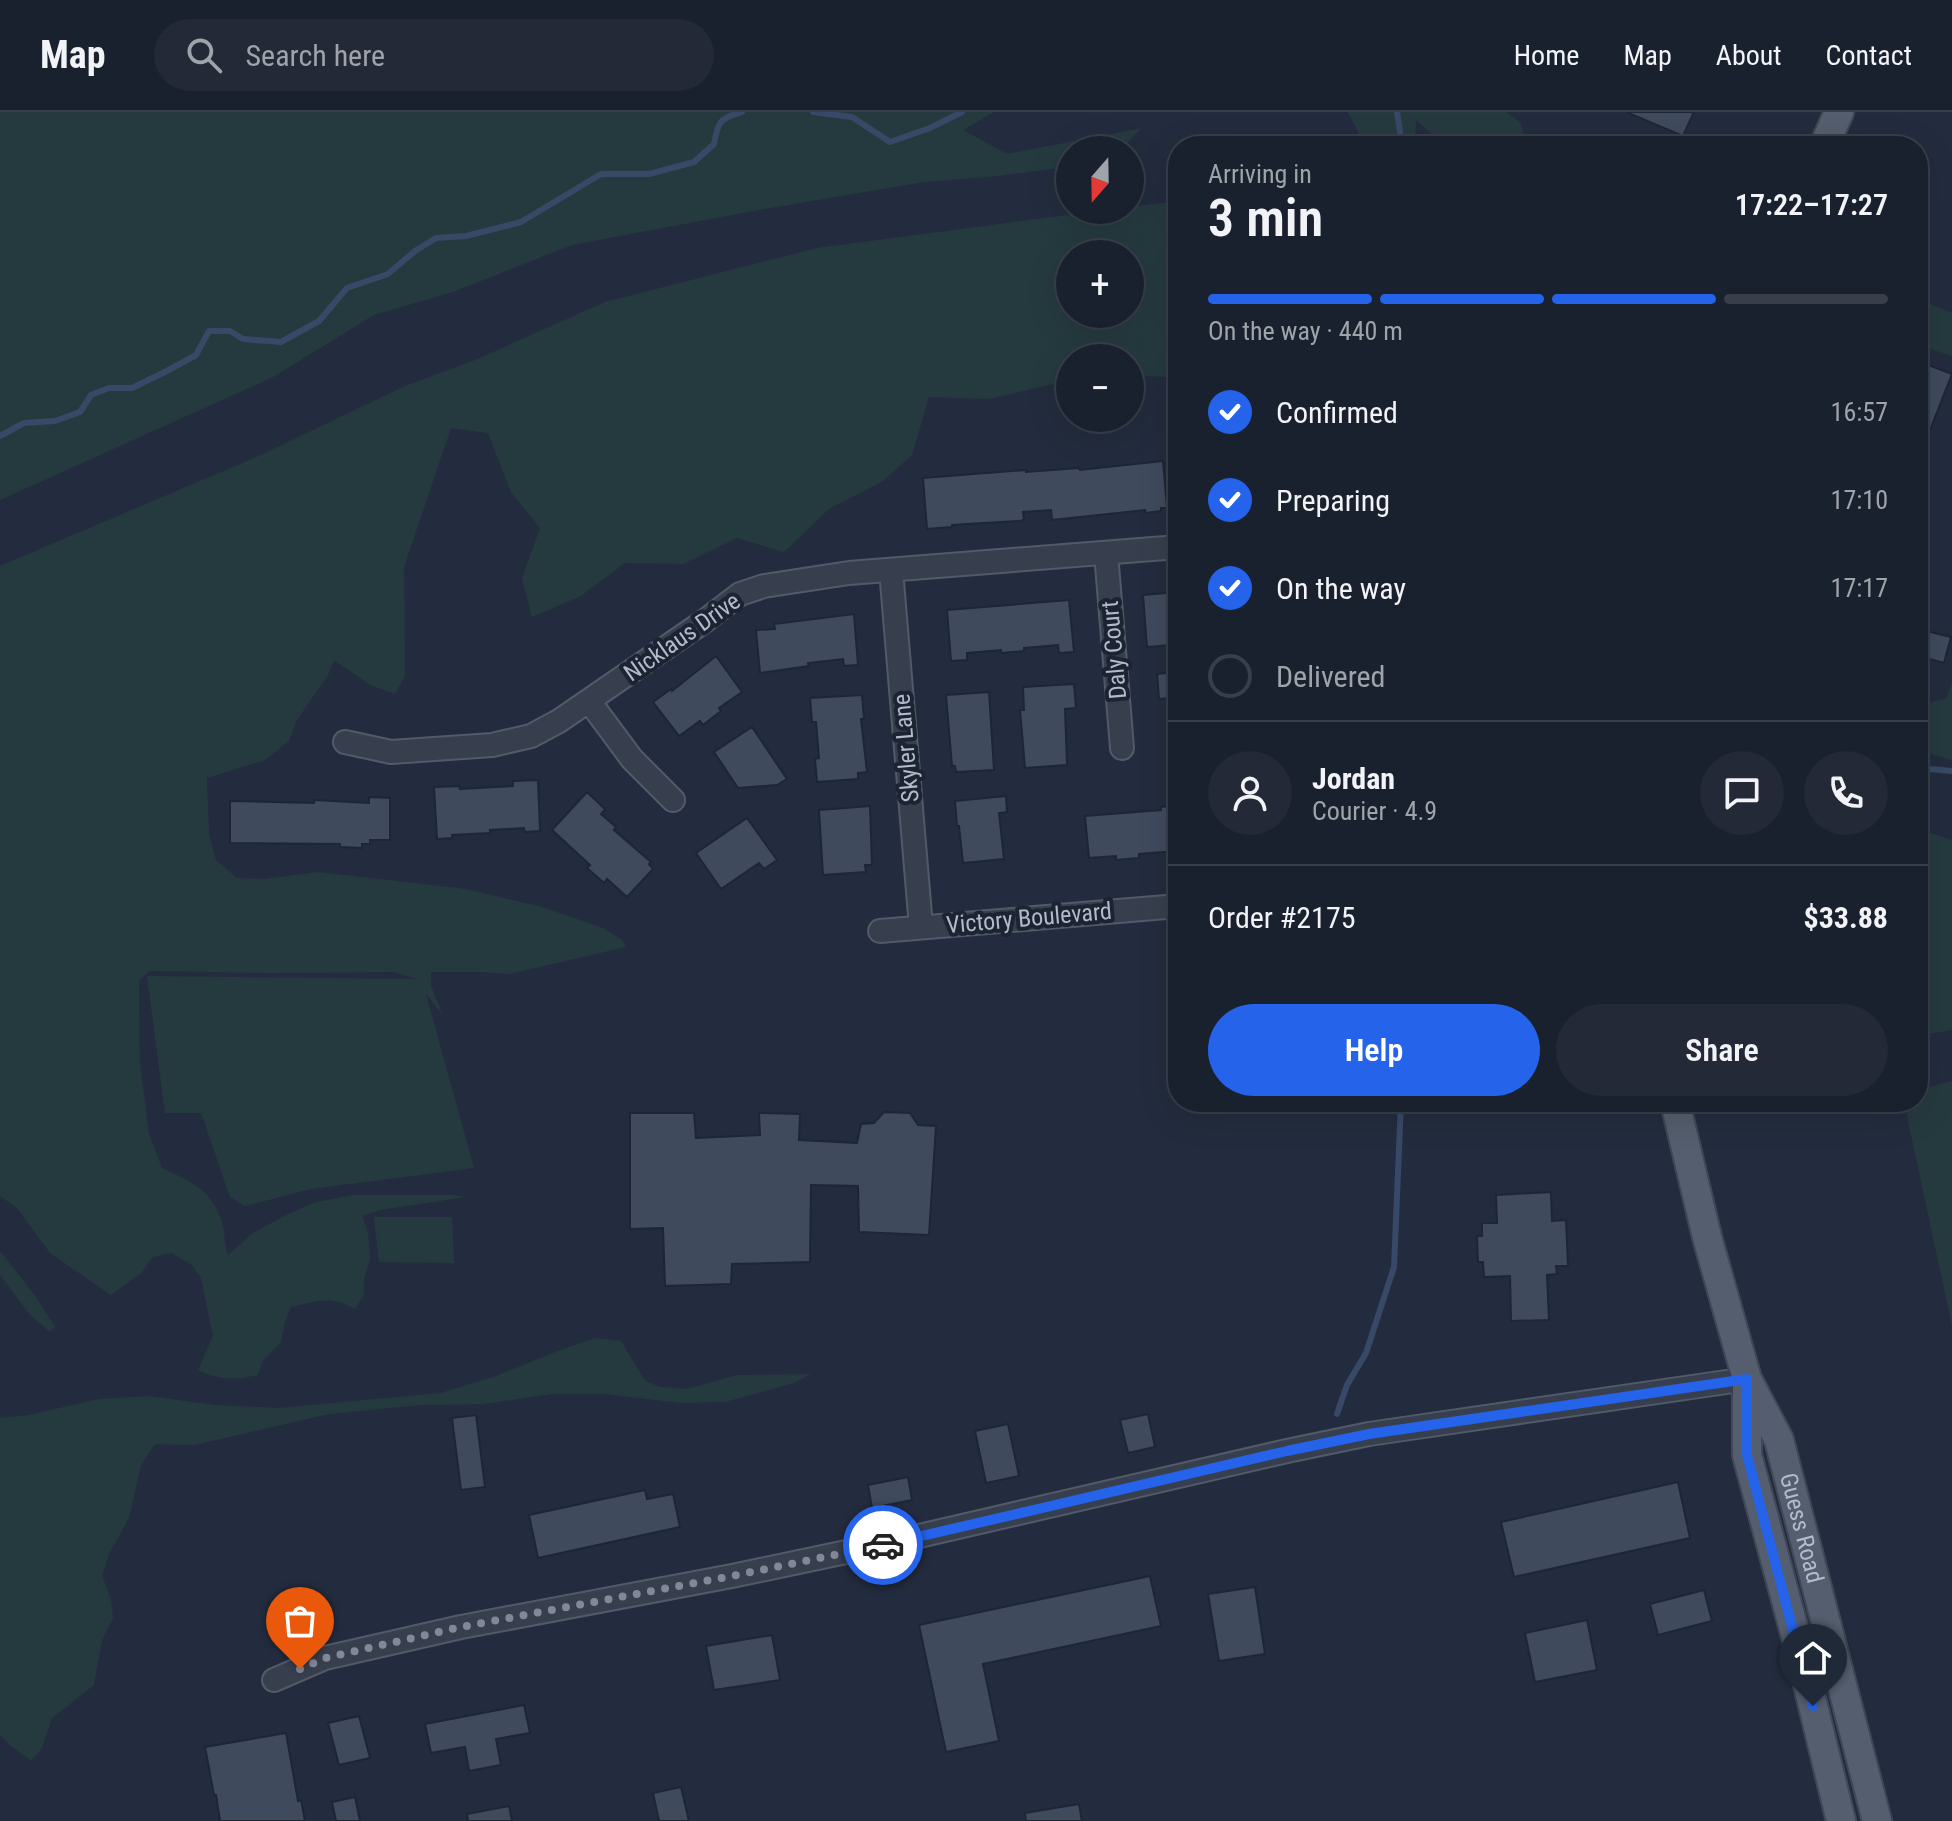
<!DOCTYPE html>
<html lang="en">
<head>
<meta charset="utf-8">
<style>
	:root { --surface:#1a212e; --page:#232936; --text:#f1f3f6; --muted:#9fa3aa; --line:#383e4a; --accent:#2563eb }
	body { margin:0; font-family:"Roboto Condensed",sans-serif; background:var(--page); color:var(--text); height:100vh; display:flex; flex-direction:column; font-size:30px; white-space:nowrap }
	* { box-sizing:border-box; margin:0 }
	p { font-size:26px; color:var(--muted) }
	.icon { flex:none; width:44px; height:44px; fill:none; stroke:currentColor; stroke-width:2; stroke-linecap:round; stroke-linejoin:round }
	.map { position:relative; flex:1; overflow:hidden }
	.details { position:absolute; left:1168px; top:24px; width:760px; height:976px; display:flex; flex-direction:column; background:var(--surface); border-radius:32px; box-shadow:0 8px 32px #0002,0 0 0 2px var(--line) }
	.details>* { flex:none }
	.needle { width:52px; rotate:200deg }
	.fabs { position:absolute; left:1056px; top:24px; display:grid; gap:16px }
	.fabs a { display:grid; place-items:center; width:88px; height:88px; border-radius:50%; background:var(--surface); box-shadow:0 8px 32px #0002,0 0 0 2px var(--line); font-size:40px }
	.pin { position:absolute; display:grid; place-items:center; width:68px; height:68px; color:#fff; margin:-82px -34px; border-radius:50% 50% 50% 0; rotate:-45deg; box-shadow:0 0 8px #0007 }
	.pin .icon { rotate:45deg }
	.courier { position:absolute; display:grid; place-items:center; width:80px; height:80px; margin:-40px; border:6px solid #2563eb; border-radius:50%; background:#fff; color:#222; box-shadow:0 2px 10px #0007 }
	.head em { font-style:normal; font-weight:600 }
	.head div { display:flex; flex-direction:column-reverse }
	.head { display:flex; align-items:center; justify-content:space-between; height:136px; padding:0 40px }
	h1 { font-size:52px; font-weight:600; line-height:60px }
	.bar { display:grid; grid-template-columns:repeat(4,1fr); gap:12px 8px; align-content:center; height:96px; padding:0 40px }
	.bar i { height:10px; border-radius:6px; background:var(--line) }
	.bar .selected { background:var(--accent) }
	.bar p { grid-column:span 4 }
	.line { display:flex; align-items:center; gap:20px; padding:0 40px; border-top:2px solid var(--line) }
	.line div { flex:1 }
	.round { display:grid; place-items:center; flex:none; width:84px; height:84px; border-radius:42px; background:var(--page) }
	ol { padding:0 40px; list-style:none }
	li { display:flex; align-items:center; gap:24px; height:88px }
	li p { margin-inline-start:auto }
	li .icon { padding:8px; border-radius:50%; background:var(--accent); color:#fff; stroke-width:4 }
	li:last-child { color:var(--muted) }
	li i { width:44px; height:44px; border:4px solid var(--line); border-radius:50% }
	.button { display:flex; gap:16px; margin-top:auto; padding:16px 40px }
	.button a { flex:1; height:92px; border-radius:48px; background:var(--accent); color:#fff; font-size:32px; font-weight:600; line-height:92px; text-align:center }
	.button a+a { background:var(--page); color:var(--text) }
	header { display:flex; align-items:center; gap:48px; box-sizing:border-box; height:112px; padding:0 40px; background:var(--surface); border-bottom:2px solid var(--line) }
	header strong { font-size:38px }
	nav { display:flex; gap:44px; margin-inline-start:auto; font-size:28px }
	.search { width:560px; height:72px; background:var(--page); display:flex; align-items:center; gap:20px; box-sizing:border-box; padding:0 28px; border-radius:44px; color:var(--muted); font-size:30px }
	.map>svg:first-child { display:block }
</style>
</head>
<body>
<header>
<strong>Map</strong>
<div class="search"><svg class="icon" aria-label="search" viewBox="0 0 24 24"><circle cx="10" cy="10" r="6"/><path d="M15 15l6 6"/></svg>Search here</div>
<nav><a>Home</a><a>Map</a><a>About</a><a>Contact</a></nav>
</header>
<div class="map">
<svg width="1952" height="1709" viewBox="0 0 1952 1709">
	<rect width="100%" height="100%" fill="#232c3e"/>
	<path fill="#253a3f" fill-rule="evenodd" d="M0,0H994L963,18L1007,42L1142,16L1120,38H1070V55L988,65L924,70L759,98L572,133L453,180L374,203L273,265L0,388Z
		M1348,0H1506L1520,10L1528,34H1445L1416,8L1415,34H1365Z
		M1178,89V266L1147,264L1130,265V246H1070V268L989,287L929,285L912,343L883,369L829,397L784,440L737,426L683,452L625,451L581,484L532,505L522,466L540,416L511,380L488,321L451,316L404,455L405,564L395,582L370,573L334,548L328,563L297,608L289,629L265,648L207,666L209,723L216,748L237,766L265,767L318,760L466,777L542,795L603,816L622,828L626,835L509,862L485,860H431V874L443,903L426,882L474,1056L311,1077L245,1094L230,1085L201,1001H165L147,864L418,867L393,860L273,861L149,859L139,869L140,951L149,1022L162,1056C190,1069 213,1078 222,1111C225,1122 224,1132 228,1143L253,1121L286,1103L316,1090L354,1083H453L466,1085L380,1098L362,1104L368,1120L370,1147L364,1167V1183L355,1197C332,1183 316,1189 291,1195L285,1210L281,1230L263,1249L258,1263C232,1268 223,1269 198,1258L213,1224L201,1166L192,1153L171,1141L153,1145L142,1160L111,1183L50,1141L17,1096L0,1084V454L261,343L405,274L475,248L605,190L817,136L1105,98H1130V95ZM1070,142H1130V202H1070Z
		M1918,187L1952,201V244L1918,233Z
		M1952,571V648L1918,638V586L1926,591L1946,587Z
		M1918,717L1952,728V918L1918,924Z
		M1952,969V1214L1904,990H1918V978Z
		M374,1105H452L454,1151L379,1150Z
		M0,1139L36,1185L55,1215L50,1220L30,1203L0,1163Z
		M595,1226L621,1229L645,1269L660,1275L687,1277L737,1263L811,1262L794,1271L725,1290L681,1291L605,1282H552L483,1292L420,1293L329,1302L194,1333L155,1332L141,1353L129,1406L110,1440L102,1463L111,1488L113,1506L102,1528L94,1573L52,1606L42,1636L31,1649L11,1634L0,1623V1306L29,1303L99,1287L149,1284L214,1293L279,1296L441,1281L496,1264L558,1239Z"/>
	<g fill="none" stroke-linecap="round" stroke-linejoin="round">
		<path stroke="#384967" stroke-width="6" d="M813,0L852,5L890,30L930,16L962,0
			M1397,0L1402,34
			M0,324L24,311L55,309L80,300L91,283L109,276H132L165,260L196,243L209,219H230L243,227L281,230L319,209L347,176L388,162L415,139L436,126L466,124L521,110L601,62H649L694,50L714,32C718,9 720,6 742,0
			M1918,656L1952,659
			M1337,1302L1347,1273L1366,1241L1394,1155L1401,990"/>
	</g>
	<path fill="#3f4a5d" stroke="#1e2635" stroke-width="2" d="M1626,0H1694L1683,24Z
		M1918,249L1952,262L1919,346H1918Z
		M1163,349L1167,396H1161V399L1146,401L1145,398L1052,408L1051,398L1023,400L1024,408L1019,409L952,413V415L927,417L923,366L1026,358V360L1079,356L1080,358Z
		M1178,480V530L1172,531V533L1147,535L1143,483Z
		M1069,488L1074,540L1059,541L1058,533L1024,536V539L1001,541V538L967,541V548L951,549L947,498Z
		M854,502L858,553L844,554L843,547L808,551L809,554L760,561L756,518L775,517L774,512Z
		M1918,517L1951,525L1944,551L1918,544Z
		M716,544L742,580L719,596L721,599L703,613L700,609L679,624L653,590L671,577L672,579Z
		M1178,560V585L1159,587L1157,562Z
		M1074,572L1076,596L1065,597L1067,653L1025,656L1020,598H1024L1023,575Z
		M989,580L994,658L956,660L955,654H952L946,583Z
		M862,583L864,607H861L867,660L858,661V667L817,670L815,647L819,646L816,610H812L810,586Z
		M752,615L787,667L777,673L738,676L714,640Z
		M538,668L540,719L525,720L524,716L490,718V721L452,723V726L437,727L434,675L459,674L460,677L513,674V669Z
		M587,680L605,697L601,702L616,715L614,718L651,750L649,752L653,757L627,785L607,767L604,771L587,756L590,753L552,718Z
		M1006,684L1007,700L999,701L1004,747L963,751L959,714H957L955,689Z
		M369,685L390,686V728H370V732H362V736L340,735V732L230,731V689L314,691V688L369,691Z
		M1178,693V739L1139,742V746L1116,748V744L1089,746L1085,704L1161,698V695Z
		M870,694L872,753H865L866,760L823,763L819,698Z
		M747,706L777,748L764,757L759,751L721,777L696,741Z
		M884,1000L910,1001L918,1013L936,1014L929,1123L859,1120L858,1074L811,1073L810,1150L732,1152L731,1172L665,1174L663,1116L630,1117V1001H694L696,1026L760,1023L759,1001L800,1002L799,1028L857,1031L861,1012L874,1011Z
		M1551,1080L1552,1109L1566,1108L1568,1154H1556L1557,1162L1547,1163L1549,1208L1511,1209L1510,1164L1484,1165L1483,1150H1478L1477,1124H1482V1111H1497L1496,1083Z
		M1148,1302L1155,1335L1128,1341L1120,1308Z
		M476,1303L485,1375L461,1378L452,1306Z
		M1008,1312L1019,1364L986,1371L975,1319Z
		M908,1365L912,1388L872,1396L868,1373Z
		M1678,1370L1690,1426L1514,1465L1501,1410Z
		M645,1378L647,1387L673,1382L680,1415L538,1446L529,1403Z
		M1150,1464L1161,1514L983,1552L999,1629L946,1640L919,1513Z
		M1255,1475L1265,1542L1219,1549L1208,1482Z
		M1704,1478L1712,1509L1658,1523L1650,1492Z
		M1587,1508L1597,1558L1535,1570L1525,1521Z
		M772,1523L780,1568L714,1578L706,1534Z
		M524,1593L530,1621L496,1627L501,1653L469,1659L465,1635L431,1641L425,1612Z
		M359,1604L370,1646L339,1653L328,1611Z
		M286,1621L298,1689L301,1688L305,1709H220L216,1683H214L205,1635Z
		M681,1675L689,1709H659L653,1681Z
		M355,1685L360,1709H336L332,1690Z
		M1079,1692L1082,1709H1026L1025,1701Z
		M509,1694L512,1709H468L467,1702Z"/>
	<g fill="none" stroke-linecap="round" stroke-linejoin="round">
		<g stroke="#525a69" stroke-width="26">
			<path id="minor" d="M1106,441L1122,636
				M891,458L921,815
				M589,589L632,647L673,688
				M345,630L391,640L492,633L531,624L559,609L706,508L740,482L764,474L849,461L1178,435
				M880,819L1178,794
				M274,1568L325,1546L461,1515L732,1464L889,1431L1287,1339L1369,1322L1747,1267"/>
		</g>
		<g stroke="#404857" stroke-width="32">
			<g id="major">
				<path d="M1824,34L1839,0"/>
				<path id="s1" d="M1675,990L1707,1125L1747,1267L1779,1328L1877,1709"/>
				<path d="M1747,1272V1343L1799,1536L1841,1709"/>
			</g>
		</g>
		<use href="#minor" stroke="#373f4e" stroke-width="22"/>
		<use href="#major" stroke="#555e6e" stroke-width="28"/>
	</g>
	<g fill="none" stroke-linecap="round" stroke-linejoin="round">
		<path stroke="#818898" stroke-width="8" stroke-dasharray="0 14.4" d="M300,1557L325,1546L461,1515L732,1464L883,1433"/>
		<path stroke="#2563eb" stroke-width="10" d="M883,1433L1287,1339L1369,1322L1747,1267V1343L1813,1594"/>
	</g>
	<g text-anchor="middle" stroke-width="8" stroke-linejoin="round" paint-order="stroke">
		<g font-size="24" fill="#b3bac9" stroke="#1c2433">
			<text transform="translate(682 525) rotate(-35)" y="8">Nicklaus Drive</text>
			<text transform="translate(1114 538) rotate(-95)" y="8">Daly Court</text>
			<text transform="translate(906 636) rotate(-95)" y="8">Skyler Lane</text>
			<text transform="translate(1029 806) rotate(-5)" y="8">Victory Boulevard</text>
			<text dy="8" stroke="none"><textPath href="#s1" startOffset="446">Guess Road</textPath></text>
		</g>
	</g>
</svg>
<div class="fabs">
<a><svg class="needle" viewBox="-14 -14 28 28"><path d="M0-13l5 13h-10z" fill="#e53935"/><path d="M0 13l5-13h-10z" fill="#9fa3aa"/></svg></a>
<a>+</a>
<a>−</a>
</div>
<div class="pin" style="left:300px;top:1557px;background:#ea580c"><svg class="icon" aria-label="bag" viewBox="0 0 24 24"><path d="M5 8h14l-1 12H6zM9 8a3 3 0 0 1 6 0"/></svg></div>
<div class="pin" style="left:1813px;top:1594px;background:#1f2937"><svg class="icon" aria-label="home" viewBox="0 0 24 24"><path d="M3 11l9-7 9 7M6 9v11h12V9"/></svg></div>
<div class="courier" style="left:883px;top:1433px"><svg class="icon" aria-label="car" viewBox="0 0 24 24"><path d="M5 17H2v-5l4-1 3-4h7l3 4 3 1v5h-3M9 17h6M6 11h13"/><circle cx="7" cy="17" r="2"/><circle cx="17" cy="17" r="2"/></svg></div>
<section class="details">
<div class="head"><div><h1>3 min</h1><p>Arriving in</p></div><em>17:22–17:27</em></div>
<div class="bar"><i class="selected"></i><i class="selected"></i><i class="selected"></i><i></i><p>On the way · 440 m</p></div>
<ol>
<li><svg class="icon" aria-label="check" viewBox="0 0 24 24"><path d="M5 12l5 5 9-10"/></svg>Confirmed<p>16:57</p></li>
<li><svg class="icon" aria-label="check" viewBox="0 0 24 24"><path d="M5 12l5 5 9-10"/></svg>Preparing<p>17:10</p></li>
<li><svg class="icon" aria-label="check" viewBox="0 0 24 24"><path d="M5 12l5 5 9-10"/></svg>On the way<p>17:17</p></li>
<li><i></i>Delivered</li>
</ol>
<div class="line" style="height:144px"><a class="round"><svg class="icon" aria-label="person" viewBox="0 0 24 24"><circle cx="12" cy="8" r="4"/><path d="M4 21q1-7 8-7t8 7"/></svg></a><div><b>Jordan</b><p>Courier · 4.9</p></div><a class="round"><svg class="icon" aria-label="chat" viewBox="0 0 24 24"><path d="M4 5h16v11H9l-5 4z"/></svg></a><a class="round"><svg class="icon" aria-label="phone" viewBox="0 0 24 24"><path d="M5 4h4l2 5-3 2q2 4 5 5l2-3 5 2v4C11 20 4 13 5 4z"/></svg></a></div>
<div class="line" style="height:104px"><div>Order #2175</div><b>$33.88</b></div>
<div class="button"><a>Help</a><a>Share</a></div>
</section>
</div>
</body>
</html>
